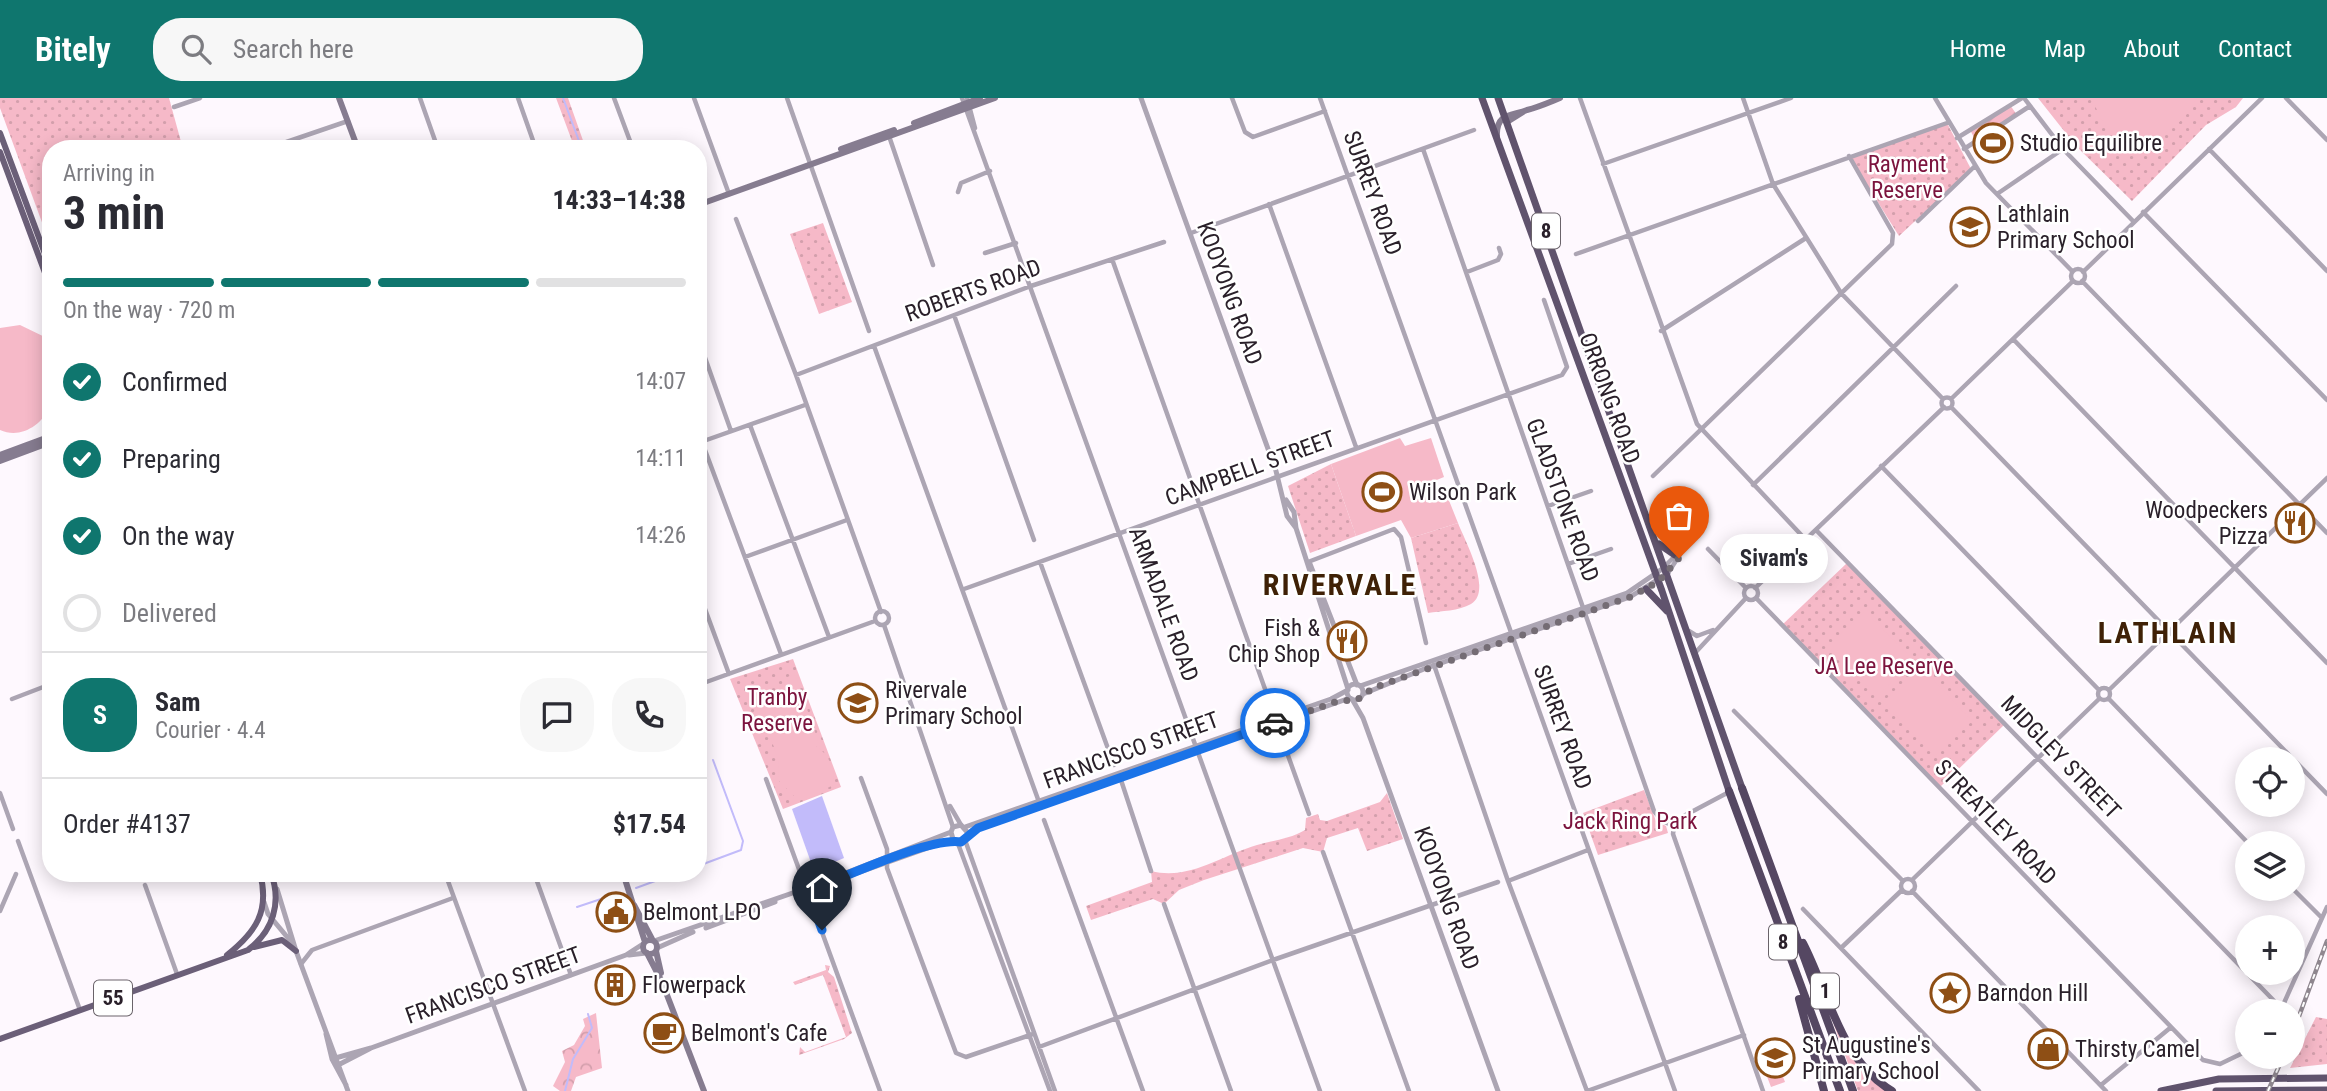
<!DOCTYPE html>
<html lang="en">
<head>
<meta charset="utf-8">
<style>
	:root { --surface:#fff; --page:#f7f7f7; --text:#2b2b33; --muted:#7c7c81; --line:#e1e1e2; --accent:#0f766e }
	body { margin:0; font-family:"Roboto Condensed",sans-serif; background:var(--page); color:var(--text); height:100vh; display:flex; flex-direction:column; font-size:26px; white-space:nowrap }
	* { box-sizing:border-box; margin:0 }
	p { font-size:23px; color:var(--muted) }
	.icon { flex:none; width:38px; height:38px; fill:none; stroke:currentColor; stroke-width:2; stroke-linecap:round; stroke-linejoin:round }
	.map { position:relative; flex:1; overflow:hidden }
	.sheet { position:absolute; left:42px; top:42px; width:665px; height:742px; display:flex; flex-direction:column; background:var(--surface); border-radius:28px; box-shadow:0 4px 18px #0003 }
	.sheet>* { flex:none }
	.controls { position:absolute; left:2235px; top:649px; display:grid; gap:14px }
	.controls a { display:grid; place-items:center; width:70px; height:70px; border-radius:50%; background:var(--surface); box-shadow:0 4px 18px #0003; font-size:35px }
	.pin { position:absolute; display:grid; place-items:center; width:60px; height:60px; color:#fff; margin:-72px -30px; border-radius:50% 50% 50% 0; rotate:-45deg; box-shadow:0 0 7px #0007 }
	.pin .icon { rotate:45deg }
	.courier { position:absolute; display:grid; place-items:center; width:70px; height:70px; margin:-35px; border:5px solid #1a73e8; border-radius:50%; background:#fff; color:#222; box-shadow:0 2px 9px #0007 }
	.bubble { position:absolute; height:49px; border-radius:24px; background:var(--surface); box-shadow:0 4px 18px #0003; font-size:23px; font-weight:700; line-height:49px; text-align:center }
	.summary em { font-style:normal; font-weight:700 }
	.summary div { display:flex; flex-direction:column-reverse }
	.summary { display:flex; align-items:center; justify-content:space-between; height:119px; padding:0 21px }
	h1 { font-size:46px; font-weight:700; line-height:52px }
	.bar { display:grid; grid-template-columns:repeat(4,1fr); gap:10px 7px; align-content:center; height:84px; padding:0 21px }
	.bar i { height:9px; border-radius:5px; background:var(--line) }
	.bar .current { background:var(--accent) }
	.bar p { grid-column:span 4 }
	.line { display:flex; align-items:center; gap:18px; padding:0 21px; border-top:2px solid var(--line) }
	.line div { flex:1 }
	.round { display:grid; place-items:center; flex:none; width:74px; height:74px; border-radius:28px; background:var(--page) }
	ol { padding:0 21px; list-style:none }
	li { display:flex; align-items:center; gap:21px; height:77px }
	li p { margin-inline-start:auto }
	li .icon { padding:7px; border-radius:50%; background:var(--accent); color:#fff; stroke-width:4 }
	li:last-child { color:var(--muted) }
	li i { width:38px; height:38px; border:4px solid var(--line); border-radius:50% }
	header { display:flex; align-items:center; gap:42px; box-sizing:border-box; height:98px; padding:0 35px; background:var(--accent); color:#fff }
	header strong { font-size:33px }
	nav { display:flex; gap:38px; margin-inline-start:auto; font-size:24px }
	.search { width:490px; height:63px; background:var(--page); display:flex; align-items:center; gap:18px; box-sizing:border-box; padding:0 24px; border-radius:28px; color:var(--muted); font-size:26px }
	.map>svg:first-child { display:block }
</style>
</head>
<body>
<header>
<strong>Bitely</strong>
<div class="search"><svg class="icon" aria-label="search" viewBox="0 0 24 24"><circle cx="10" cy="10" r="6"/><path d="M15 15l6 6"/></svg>Search here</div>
<nav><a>Home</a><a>Map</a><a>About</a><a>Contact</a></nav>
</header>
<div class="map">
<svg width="2327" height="993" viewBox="0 0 2327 993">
	<defs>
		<pattern id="grass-dots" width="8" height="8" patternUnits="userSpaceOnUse" patternTransform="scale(1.75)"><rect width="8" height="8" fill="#f6b9c8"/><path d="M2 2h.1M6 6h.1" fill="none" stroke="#d39fac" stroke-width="1.8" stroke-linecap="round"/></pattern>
		<pattern id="forest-crowns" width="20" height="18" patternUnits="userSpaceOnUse" patternTransform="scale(1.75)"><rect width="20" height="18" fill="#f6b9c8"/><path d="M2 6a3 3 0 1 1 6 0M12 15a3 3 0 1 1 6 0" fill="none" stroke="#d39fac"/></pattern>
		<pattern id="garden-furrows" width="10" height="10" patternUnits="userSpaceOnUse" patternTransform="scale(1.75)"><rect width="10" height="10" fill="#f6b9c8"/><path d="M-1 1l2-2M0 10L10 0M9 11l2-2" fill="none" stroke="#d39fac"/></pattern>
	</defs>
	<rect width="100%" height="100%" fill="#fef8fe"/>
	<path fill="url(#grass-dots)" d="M0,0H169L183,51H51V149L0,10Z
		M556,0H568L586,51H575Z
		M2038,0H2243L2236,9L2206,27L2132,103L2076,48Z
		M1947,25L1971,71L1899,138L1849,58Z
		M823,125L852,204L819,216L790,136Z
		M1331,366L1356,438L1310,455L1288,388Z
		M1458,425C1465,443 1493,493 1471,506C1459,513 1441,513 1428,515L1411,440Z
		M1847,465L2005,626L1939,690L1782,527Z
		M793,561L841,689L783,711L730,581Z
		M1644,692L1656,723L1666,728L1668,735L1598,757L1583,715Z
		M1387,695L1403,741L1367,753L1358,730L1327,740L1323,754L1303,750L1204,782L1179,792L1164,806L1153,801L1091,822L1086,808L1152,784L1151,773C1189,783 1222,757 1257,747C1274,742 1290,741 1305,732L1306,720L1318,716L1320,722L1327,723L1380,704Z
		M825,867L830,868L828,874L834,879L852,935L844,941L799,957L800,949L805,954L846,939L823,877L795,887L793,884L826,872Z
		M1830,916L1847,947L1886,993H1858Z
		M2316,919L2327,921V966L2290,970Z"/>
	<path fill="url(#forest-crowns)" d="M596,915L602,970L576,979L571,993H560L553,988L565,964L562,953L574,947L585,928L583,921Z"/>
	<path fill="url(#garden-furrows)" d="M2010,7L2017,17L1976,43L1970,32Z"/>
	<path fill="#f6b9c8" d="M2093,0H2197C2173,49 2108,63 2093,0Z
		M20,227L51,242C51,258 55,296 50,309C41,328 20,341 0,332V230Z
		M1400,340L1405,348L1431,340L1444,379L1422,388L1429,405L1448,400L1458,425L1411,440L1401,422L1356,438L1331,366Z
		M1865,513L1914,563L1877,598L1828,548Z
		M1920,568L1972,623L1935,658L1883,604Z
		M795,577L820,648L816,649C829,655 836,673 833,687L813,698H794L779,683L778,661L757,600L790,589L787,579Z
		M1777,963L1785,984L1771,989L1763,968Z"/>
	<path fill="#c2bbfa" d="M822,698L844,760L814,773L792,711Z"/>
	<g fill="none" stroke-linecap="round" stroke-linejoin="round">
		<path stroke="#c2bbfa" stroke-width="2" d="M563,0L582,51
			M698,768L741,752L743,743L713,662
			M636,790L677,775
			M577,809L619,795
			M565,993L573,961L592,930L588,916"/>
		<path stroke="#aca5b3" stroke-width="4.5" d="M420,0L438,51
			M518,0L536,51
			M614,0L633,51
			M694,0L729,96
			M787,0L869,233
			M962,0L1320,993
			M967,0L975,30
			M1232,0L1245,34L1253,39L1325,13
			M1320,0L1675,993
			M1580,0L1697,326L1806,442
			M1743,0L1773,86L1841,195L1943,301
			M1935,0L1986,85L2072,173
			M2024,0L2063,51L2134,124
			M2286,0L2327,42
			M174,9L200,0
			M889,38L933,167
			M1957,40L2022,0
			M266,51L348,23
			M1423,51L1654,713L1662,723L1674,728L1673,736L1763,993
			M1964,51L2030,8
			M2209,51L2327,173
			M1603,66L1791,0
			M958,94L961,85L990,73
			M1997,96L2063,51
			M1269,106L1356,349
			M2143,114L2327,302
			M736,121L796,277L881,514
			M1918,123L1975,68
			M1191,135L1474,32
			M985,155L1016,145
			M1576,156L1947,25
			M1112,161L1270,605
			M2071 178a7 7 0 1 1 14 0a7 7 0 1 1-14 0Z
			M1467,174L1498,162L1501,156L1499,150
			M2083,174L2262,0
			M2082,183L2327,435
			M954,217L1034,442
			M1661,233L1806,140
			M698,240L731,333
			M2013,241L2327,565
			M874,248L1039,704
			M796,277L1031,188L1164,144
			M1941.5 305a5.5 5.5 0 1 1 11 0a5.5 5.5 0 1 1-11 0Z
			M1951,301L2073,183
			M1951,309L2327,696
			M750,327L829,539
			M702,344L781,556
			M698,345L805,307
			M1881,368L2099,592
			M1653,378L1892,146L1893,135L1849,58
			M1753,387L1956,188
			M1548,408L1591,393
			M1816,432L2281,910
			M1708,451L1746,490
			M745,459L847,422
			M1040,464L1114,667
			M1308,464L1394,431L1401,439L1426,545
			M1568,466L1611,451
			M1665,468L1694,439L1671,413
			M1668,475L1681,455
			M51,483V485
			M1744 495a7 7 0 1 1 14 0a7 7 0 1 1-14 0Z
			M1755,490L1944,309
			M964,491L1562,277L1567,269L1544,202
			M698,492L729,576
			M1756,500L2203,962L2220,966L2247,953
			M875 520a7 7 0 1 1 14 0a7 7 0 1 1-14 0Z
			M884,527L953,729
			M1689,533L1697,538L1713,532
			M1695,555L1746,500
			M1434,567L1508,783L1587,993
			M698,587L875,523
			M2098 596a6 6 0 1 1 12 0a6 6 0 1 1-12 0Z
			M2109,592L2327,380
			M12,601L51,586
			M2109,601L2249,746
			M1734,613L1902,782
			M1276,624L1309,716
			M1120,679L1151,773
			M861,680L887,751V770L956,955L966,959L1033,936
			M766,681L880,993
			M0,695L13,731
			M950,708L961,727
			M1044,722L1143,993
			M1674,728L1680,720L1729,694
			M965,742L1055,993
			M18,743L80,912
			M957,743L1050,993
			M1323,754L1409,993
			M445,775L525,993
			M534,775L571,877
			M1901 788a7 7 0 1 1 14 0a7 7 0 1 1-14 0Z
			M1912,782L2099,601
			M1508,783L1588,752
			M145,787L177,876
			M2292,790L2322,820
			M1912,793L2106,993
			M1164,806L1231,993
			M1803,811L1979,993
			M0,813L16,776
			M1841,850L1902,792
			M301,866L312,852L453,800
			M2280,914L2327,809
			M1039,949L1273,862L1498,784
			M2101,987L2170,930
			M1587,993L1744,937"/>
		<path stroke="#aca5b3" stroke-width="5" d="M1141,0L1276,373L1287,418L1296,430
			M1286,402L1294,414L1296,430L1348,591
			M1310,466L1357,587
			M1347 594a8 8 0 1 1 16 0a8 8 0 1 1-16 0Z
			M1360,588L1627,495L1665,469
			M1363,596L1424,571L1630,499L1668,475
			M1352,601L1363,620L1498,993
			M965,729L1331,601L1348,592
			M968,735L961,727L953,729L951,734L953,741L961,744L978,730L1350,600
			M818,789L953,741
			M277,791L296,853L348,993
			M264,804L268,816L293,846
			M706,830L775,804
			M654,843L807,790L951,734
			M657,850L693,834
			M629,857L646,855
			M326,936L332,961L346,987
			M332,961L371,950L626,857L643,846
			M340,966L371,950"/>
		<path stroke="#867c90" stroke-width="6" d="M339,0L358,51
			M1507,24L1523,14
			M914,25L980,0
			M1497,38C1496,15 1511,18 1527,12C1539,9 1550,4 1560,0
			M841,51L894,32
			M698,107L995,0
			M0,357L51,338
			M0,363L51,344
			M623,775L645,844
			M634,807L652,841
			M643 849a7 7 0 1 1 14 0a7 7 0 1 1-14 0Z
			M656,853L661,875
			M647,855L662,884L704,993"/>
		<path stroke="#6b5f78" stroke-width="6" d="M0,35L51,172
			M0,54L51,191
			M254,849L282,842L296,853
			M227,857C256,834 270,813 260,775
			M0,941L248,852C273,833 282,805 271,775"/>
		<path stroke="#60536d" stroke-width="7" d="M1482,0L1662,493L1729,693
			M1498,0L1742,690
			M1659,446L1675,457
			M1646,491L1667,513
			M2161,993L2219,981L2327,980
			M2216,993L2327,992"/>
		<path stroke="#554762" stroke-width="8" d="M1742,690L1853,993
			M1729,693L1840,993
			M1803,845C1829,895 1840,962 1892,993
			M1799,901L1824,993"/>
		<g stroke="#908890" stroke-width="4.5">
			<path id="rail" d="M2292,937L2327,843
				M2268,993L2283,959"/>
		</g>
		<use href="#rail" stroke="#fff" stroke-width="2" stroke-dasharray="5" stroke-linecap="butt"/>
	</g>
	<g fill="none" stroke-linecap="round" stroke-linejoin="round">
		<path stroke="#746c74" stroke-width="7" stroke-dasharray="0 12.6" d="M1275,625L1338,603L1357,602L1373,590L1630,499L1658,484L1679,460"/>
		<path stroke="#1a73e8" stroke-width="9" d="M822,832L808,793C843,780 929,739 961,744L978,730L1275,625"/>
	</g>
	<defs>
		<g id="stadium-ring" transform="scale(2.0125)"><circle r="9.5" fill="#fff" stroke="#8e4f15" stroke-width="1.5"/><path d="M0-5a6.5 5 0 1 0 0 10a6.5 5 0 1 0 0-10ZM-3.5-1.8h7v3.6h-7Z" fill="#8e4f15"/></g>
		<g id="school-ring" transform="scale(2.0125)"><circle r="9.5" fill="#fff" stroke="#8e4f15" stroke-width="1.5"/><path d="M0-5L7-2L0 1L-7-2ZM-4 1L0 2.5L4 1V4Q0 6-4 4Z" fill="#8e4f15"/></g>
		<g id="restaurant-ring" transform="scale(2.0125)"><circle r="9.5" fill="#fff" stroke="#8e4f15" stroke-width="1.5"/><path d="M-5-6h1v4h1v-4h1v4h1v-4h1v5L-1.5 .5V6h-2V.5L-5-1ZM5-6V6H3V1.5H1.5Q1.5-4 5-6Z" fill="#8e4f15"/></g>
		<g id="civic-ring" transform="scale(2.0125)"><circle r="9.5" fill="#fff" stroke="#8e4f15" stroke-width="1.5"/><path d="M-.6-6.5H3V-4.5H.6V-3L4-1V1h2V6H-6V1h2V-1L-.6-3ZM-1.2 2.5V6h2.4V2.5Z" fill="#8e4f15"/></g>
		<g id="building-ring" transform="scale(2.0125)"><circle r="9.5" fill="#fff" stroke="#8e4f15" stroke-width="1.5"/><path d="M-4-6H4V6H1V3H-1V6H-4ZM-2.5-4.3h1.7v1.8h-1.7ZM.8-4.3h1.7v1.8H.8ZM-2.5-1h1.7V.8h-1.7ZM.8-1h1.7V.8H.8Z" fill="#8e4f15"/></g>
		<g id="sight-ring" transform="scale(2.0125)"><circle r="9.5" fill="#fff" stroke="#8e4f15" stroke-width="1.5"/><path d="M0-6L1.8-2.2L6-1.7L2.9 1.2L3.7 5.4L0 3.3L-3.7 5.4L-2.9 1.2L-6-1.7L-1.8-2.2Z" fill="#8e4f15"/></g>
		<g id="cafe-ring" transform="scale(2.0125)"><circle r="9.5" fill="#fff" stroke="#8e4f15" stroke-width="1.5"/><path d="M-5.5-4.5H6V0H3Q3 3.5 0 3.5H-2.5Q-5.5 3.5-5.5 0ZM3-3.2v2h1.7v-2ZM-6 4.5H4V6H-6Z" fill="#8e4f15"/></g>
		<g id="shop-ring" transform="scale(2.0125)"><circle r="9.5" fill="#fff" stroke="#8e4f15" stroke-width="1.5"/><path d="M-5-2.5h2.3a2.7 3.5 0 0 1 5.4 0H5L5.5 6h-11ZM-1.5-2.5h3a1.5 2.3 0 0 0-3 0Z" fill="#8e4f15"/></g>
	</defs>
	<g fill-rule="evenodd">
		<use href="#stadium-ring" x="1993" y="45"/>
		<use href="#school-ring" x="1970" y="129"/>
		<use href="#stadium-ring" x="1382" y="394"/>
		<use href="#restaurant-ring" x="2295" y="425"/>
		<use href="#restaurant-ring" x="1347" y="543"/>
		<use href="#school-ring" x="858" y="605"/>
		<use href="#civic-ring" x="616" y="814"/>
		<use href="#building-ring" x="615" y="887"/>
		<use href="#sight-ring" x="1950" y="895"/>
		<use href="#cafe-ring" x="664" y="935"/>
		<use href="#shop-ring" x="2048" y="951"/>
		<use href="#school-ring" x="1775" y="960"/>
	</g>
	<g text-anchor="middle" stroke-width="5" stroke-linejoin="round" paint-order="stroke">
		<g fill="#fff" stroke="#6a636a" stroke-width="2">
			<rect x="1532" y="115.5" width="28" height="35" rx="5"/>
			<rect x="1769" y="826.5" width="28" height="35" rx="5"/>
			<rect x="1811" y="875.5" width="28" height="35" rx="5"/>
			<rect x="94" y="882.5" width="38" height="35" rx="5"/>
		</g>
		<g font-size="21" font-weight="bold" fill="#2a202a">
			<text x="1546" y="140">8</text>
			<text x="1783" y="851">8</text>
			<text x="1825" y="900">1</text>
			<text x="113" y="907">55</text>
		</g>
		<g font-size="23" fill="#2a202a" stroke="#fff" text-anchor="start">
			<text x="2020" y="53">Studio Equilibre</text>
			<text x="1997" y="124">Lathlain<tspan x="1997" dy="26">Primary School</tspan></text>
			<text x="1409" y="402">Wilson Park</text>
			<text x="2268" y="420" text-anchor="end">Woodpeckers<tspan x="2268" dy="26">Pizza</tspan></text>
			<text x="1320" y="538" text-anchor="end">Fish &amp;<tspan x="1320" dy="26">Chip Shop</tspan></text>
			<text x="885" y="600">Rivervale<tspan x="885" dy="26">Primary School</tspan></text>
			<text x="643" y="822">Belmont LPO</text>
			<text x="642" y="895">Flowerpack</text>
			<text x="1977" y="903">Barndon Hill</text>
			<text x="691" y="943">Belmont's Cafe</text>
			<text x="1802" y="955">St Augustine's<tspan x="1802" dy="26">Primary School</tspan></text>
			<text x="2075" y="959">Thirsty Camel</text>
		</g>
		<g font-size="23" fill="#7c143e" stroke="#fff">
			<text x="1907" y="74">Rayment<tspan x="1907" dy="26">Reserve</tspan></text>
			<text x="1884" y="576">JA Lee Reserve</text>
			<text x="777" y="607">Tranby<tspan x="777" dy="26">Reserve</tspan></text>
			<text x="1630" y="731">Jack Ring Park</text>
		</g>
		<g font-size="23" fill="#2a202a" stroke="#fff">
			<text transform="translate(1373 95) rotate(70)" y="8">SURREY ROAD</text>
			<text transform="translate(973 192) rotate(-20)" y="8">ROBERTS ROAD</text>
			<text transform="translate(1230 195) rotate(70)" y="8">KOOYONG ROAD</text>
			<text transform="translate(1610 300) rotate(70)" y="8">ORRONG ROAD</text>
			<text transform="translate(1250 370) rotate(-20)" y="8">CAMPBELL STREET</text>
			<text transform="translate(1563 402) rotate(70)" y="8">GLADSTONE ROAD</text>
			<text transform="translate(1164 506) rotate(70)" y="8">ARMADALE ROAD</text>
			<text transform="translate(1563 629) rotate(70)" y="8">SURREY ROAD</text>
			<text transform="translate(1131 652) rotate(-20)" y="8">FRANCISCO STREET</text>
			<text transform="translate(2061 659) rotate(46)" y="8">MIDGLEY STREET</text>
			<text transform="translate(1996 724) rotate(46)" y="8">STREATLEY ROAD</text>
			<text transform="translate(1447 800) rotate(70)" y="8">KOOYONG ROAD</text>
			<text transform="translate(493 887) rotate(-20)" y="8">FRANCISCO STREET</text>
		</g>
		<g font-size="30" font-weight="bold" letter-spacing="2" fill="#3f2106" stroke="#fff">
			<text x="1340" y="497">RIVERVALE</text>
			<text x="2168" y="545">LATHLAIN</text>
		</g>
	</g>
</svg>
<div class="controls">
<a><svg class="icon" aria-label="locate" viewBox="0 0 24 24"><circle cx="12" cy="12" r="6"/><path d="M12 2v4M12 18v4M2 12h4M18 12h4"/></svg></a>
<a><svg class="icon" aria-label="layers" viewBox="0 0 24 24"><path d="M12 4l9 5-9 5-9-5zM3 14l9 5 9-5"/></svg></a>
<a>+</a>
<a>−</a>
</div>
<div class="pin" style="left:1679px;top:460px;background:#ea580c"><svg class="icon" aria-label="bag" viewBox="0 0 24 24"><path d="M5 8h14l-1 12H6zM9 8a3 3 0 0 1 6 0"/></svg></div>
<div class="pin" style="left:822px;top:832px;background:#1f2937"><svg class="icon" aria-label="home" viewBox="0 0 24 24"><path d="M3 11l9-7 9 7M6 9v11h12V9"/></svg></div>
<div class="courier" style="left:1275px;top:625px"><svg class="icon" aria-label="car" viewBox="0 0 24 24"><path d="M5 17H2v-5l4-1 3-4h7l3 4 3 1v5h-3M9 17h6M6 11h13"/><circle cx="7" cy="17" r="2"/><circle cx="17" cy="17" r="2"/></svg></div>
<div class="bubble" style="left:1720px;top:436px;width:108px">Sivam's</div>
<section class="sheet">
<div class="summary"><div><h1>3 min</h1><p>Arriving in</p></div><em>14:33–14:38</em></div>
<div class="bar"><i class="current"></i><i class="current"></i><i class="current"></i><i></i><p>On the way · 720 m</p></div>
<ol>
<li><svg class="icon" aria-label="check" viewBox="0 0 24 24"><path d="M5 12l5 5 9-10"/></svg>Confirmed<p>14:07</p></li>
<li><svg class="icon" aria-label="check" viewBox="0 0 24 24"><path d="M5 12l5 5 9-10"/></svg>Preparing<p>14:11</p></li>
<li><svg class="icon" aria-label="check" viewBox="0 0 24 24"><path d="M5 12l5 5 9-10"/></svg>On the way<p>14:26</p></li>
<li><i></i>Delivered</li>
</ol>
<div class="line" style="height:126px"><b class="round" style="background:var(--accent);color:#fff">S</b><div><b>Sam</b><p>Courier · 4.4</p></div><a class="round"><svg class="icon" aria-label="chat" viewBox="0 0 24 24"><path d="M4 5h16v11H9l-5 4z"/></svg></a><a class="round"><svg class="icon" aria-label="phone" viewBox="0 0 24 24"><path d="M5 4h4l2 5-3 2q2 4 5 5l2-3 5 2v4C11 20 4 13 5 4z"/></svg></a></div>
<div class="line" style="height:91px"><div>Order #4137</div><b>$17.54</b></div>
</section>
</div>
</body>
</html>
